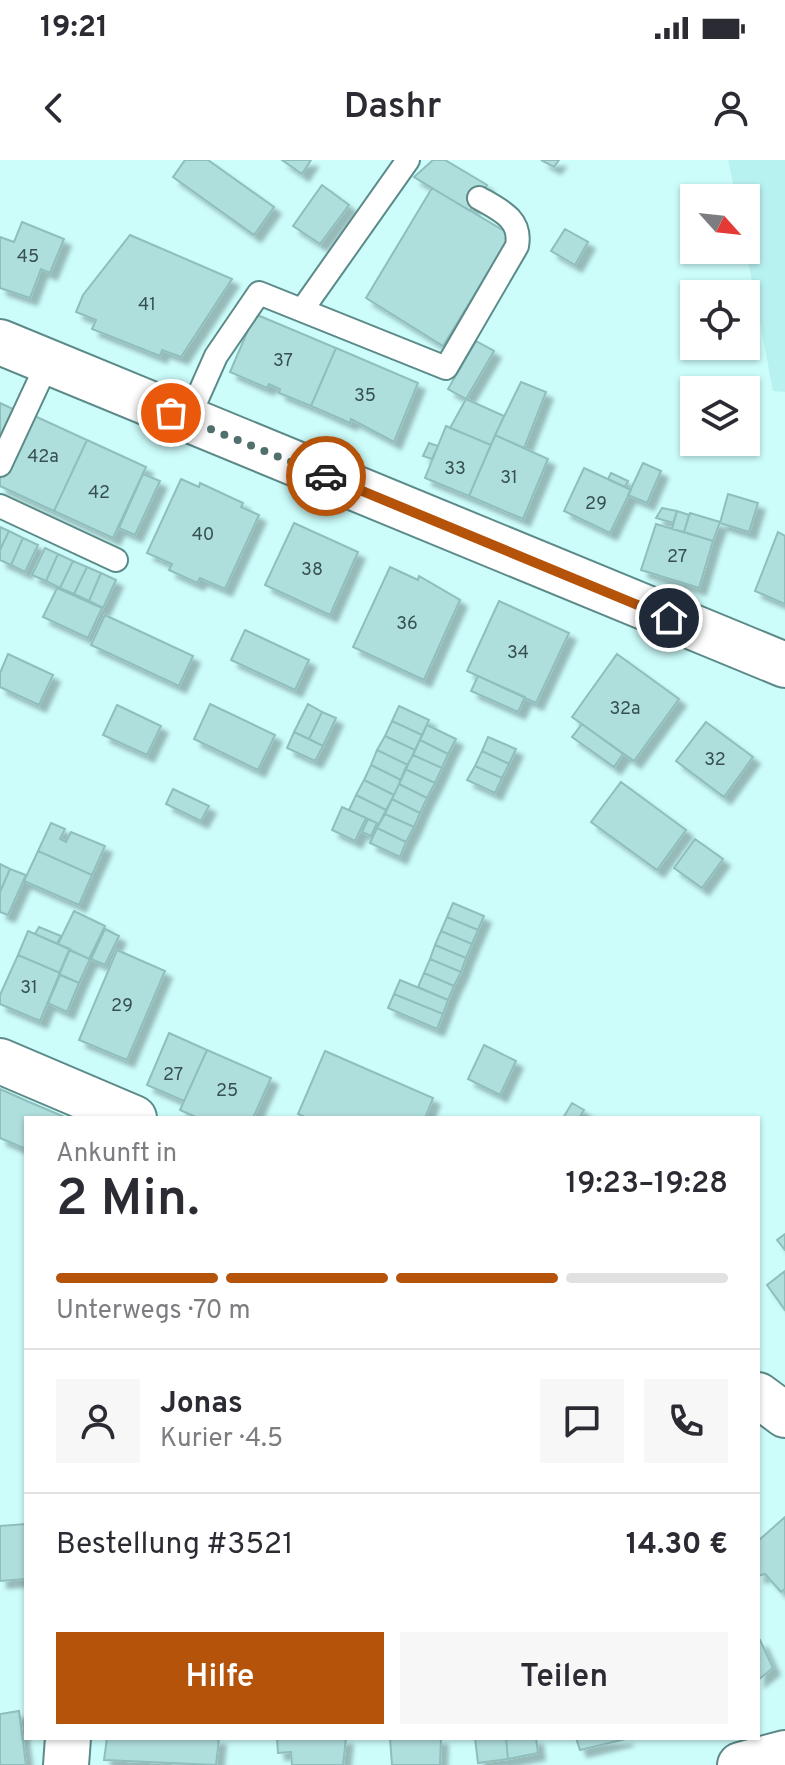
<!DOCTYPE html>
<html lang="de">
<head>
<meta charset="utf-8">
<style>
	:root { --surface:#fff; --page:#f7f7f7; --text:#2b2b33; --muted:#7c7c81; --line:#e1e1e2; --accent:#b45309 }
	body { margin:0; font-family:Overpass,sans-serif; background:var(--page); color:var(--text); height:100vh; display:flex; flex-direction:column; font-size:30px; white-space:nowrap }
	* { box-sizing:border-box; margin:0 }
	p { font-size:26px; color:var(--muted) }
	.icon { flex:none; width:44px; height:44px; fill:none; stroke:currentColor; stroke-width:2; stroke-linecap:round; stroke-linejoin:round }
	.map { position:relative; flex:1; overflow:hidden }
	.details { position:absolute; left:24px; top:956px; width:736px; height:624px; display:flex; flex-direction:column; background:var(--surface); border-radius:0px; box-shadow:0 2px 6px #0004 }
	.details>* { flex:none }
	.needle { width:52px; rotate:117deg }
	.buttons { position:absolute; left:680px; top:24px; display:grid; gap:16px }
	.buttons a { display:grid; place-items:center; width:80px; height:80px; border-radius:0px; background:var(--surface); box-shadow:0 2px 6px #0004; font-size:40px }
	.pin { position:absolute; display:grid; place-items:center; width:68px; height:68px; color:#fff; margin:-34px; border:4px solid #fff; border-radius:50%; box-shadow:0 2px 8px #0007 }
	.courier { position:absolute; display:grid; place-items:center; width:80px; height:80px; margin:-40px; border:6px solid #b45309; border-radius:50%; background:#fff; color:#222; box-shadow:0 2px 10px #0007 }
	.overview em { font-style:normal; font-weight:600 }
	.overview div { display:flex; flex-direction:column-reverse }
	.overview { display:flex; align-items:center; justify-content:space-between; height:136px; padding:0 32px }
	h1 { font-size:52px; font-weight:600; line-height:60px }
	.bar { display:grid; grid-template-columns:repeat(4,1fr); gap:12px 8px; align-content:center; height:96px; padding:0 32px }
	.bar i { height:10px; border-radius:6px; background:var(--line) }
	.bar .current { background:var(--accent) }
	.bar p { grid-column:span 4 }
	.line { display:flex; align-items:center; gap:20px; padding:0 32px; border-top:2px solid var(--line) }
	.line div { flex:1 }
	.round { display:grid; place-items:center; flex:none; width:84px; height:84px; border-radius:0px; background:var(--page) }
	.primary-button { display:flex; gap:16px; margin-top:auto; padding:16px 32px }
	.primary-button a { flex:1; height:92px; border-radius:0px; background:var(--accent); color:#fff; font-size:32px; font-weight:600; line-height:92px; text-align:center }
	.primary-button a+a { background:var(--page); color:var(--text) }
	.status { display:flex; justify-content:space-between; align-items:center; height:56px; padding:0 40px; background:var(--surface); direction:ltr }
	.status svg { height:22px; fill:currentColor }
	header { display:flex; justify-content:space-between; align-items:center; height:104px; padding:0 32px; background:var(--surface); font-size:36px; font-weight:600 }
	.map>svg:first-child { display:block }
</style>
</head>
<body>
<div class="status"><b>19:21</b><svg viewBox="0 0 49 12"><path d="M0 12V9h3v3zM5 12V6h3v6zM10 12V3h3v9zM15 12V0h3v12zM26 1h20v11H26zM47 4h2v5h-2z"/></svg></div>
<header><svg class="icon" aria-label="back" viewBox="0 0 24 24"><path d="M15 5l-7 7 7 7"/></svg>Dashr<svg class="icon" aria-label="person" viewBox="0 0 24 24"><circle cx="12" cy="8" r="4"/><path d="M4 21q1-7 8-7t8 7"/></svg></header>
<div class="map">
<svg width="785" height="1605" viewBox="0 0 785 1605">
	<defs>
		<filter id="shadow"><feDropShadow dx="7" dy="7" stdDeviation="2" flood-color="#0004"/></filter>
	</defs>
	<rect width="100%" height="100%" fill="#ccfdfb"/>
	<path fill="#b8f2f0" d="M728,0H785V232L773,231L746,90V38H736Z"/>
	<path fill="#afdfdd" stroke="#8fbebc" stroke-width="2" filter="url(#shadow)" d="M185,0H208L274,47L254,75L173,17Z
		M282,0H311L302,14Z
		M433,0H445L487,25L470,51L414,17Z
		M541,0H559L554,7Z
		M322,25L349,45L320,84L293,66Z
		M432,28L511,75L443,186L366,138Z
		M22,62L64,79L50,113L41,109L30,138L0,128V77L14,82Z
		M565,69L588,82L575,105L551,91Z
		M130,75L232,119L181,197L162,190L160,196L92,169L96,160L76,152L83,135Z
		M255,154L336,188L311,246L279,233L280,229L269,224L267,228L230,212Z
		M476,181L494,191L466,239L448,229Z
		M336,188L418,223L394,282L351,259L350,263L311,246Z
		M521,222L546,232L524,288L495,275Z
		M466,239L504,256L491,285L450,268Z
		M0,243L13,249L0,277Z
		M28,253L87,280L54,351L0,326V312Z
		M446,266L491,285L469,336L425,318Z
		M495,275L548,299L523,359L469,336Z
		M87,280L146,307L113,378L54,351Z
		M429,283L438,286L432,299L423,296Z
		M643,303L661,311L647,343L628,335Z
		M584,308L631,330L610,373L564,351Z
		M611,313L628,321L625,327L608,319Z
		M143,314L160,321L135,375L119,368Z
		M181,319L199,327L200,323L243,343L241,347L259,355L225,429L200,418L197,423L169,410L172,404L147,393Z
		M728,334L758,343L749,372L720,363Z
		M662,348L677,351L673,363L656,358Z
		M677,351L689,355L684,372L672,369Z
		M690,353L720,362L713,381L684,372Z
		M294,363L358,392L330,455L265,425Z
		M656,364L713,381L699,428L641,410Z
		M0,367L9,371L0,390Z
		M9,371L23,378L11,405L0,400V390Z
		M778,372L785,376V444L755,431Z
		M23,378L38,385L25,412L11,405Z
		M45,388L58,394L46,421L32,415Z
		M58,394L73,401L60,428L46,421Z
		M73,401L87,407L74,434L60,428Z
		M87,407L101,413L89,441L74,434Z
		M390,407L418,420L419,416L460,440L424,520L353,487Z
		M101,413L116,420L103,448L89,441Z
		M57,428L102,448L88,478L43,457Z
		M499,441L569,473L536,543L467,511Z
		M105,455L193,496L179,526L91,485Z
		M245,470L309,500L295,530L231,500Z
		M8,494L53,515L39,545L0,527V513Z
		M617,494L679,539L634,601L572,557Z
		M478,516L525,537L518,552L471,531Z
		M210,544L275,575L258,610L194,579Z
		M308,544L322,552L309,579L294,572Z
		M117,545L161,566L147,595L103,575Z
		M399,546L429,560L422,575L392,561Z
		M322,552L336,558L323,586L309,579Z
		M392,561L422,575L415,590L385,576Z
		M706,562L753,597L724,637L676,601Z
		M582,564L623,594L614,607L572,577Z
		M427,565L456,579L448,594L420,580Z
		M294,572L323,586L315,601L287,588Z
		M385,576L415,590L408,605L377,590Z
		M488,577L516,589L509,604L482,591Z
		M420,580L448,594L442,608L413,595Z
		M377,590L408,605L401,620L371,605Z
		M482,591L509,604L502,618L475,606Z
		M413,595L442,608L435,623L405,609Z
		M371,605L401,620L394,635L364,620Z
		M475,606L502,618L495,633L467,620Z
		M405,609L435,623L427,638L399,624Z
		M364,620L394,635L386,650L356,635Z
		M621,622L686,670L657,710L591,662Z
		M399,624L427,638L420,653L392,639Z
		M173,629L209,646L201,661L166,644Z
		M356,635L386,650L379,664L349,650Z
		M392,639L420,653L414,667L385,654Z
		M342,647L366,658L355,681L332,670Z
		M385,654L414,667L406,682L377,668Z
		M368,659L377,663L371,676L362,672Z
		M51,663L65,669L60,679L66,682L71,672L105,686L92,715L38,691Z
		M377,668L406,682L400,697L370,683Z
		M695,679L723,699L702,728L674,708Z
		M38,691L92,715L79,745L24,721Z
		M0,704L10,709L0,732Z
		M10,709L26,715L8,755L0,752V732Z
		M453,743L484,756L478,770L447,757Z
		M74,751L105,766L89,799L58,784Z
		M447,757L478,770L472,784L441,771Z
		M39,767L61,776L57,784L35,774Z
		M105,769L119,776L105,805L91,799Z
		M28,771L70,789L60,813L18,795Z
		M441,771L472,784L466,798L435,785Z
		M435,785L466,798L461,812L430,799Z
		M69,790L90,799L79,823L59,814Z
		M117,790L165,811L127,900L79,880Z
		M18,795L60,813L40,861L0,844V835Z
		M430,799L461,812L454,826L424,813Z
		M424,813L454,826L448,840L418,827Z
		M60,815L79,823L67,852L48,843Z
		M400,820L448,840L443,854L394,834Z
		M394,834L443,854L437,869L388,848Z
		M169,873L207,890L184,941L147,925Z
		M484,885L516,901L500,935L468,919Z
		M207,890L271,918L253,958H198L180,950Z
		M325,891L433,938L425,958H307L298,954Z
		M0,929L27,941L67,958H26V989L0,978Z
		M572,943L584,950L579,958H563Z
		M785,1074V1090L777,1080Z
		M785,1111V1150L767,1125Z
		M785,1357V1429L781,1432L765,1414L758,1416V1381Z
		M26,1364V1419L0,1421V1366Z
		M760,1480L773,1508L758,1520V1481Z
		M19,1551L26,1605H0V1554Z
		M107,1578H219L216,1605L104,1600Z
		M277,1578H346L343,1605H292L291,1592L278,1593Z
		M390,1578H441L440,1605H392Z
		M475,1578H506L508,1599L478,1603Z
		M506,1578H536L538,1593L508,1599Z
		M576,1578H625L626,1579L580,1590Z"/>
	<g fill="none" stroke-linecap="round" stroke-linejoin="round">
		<g stroke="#5c8a88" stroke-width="26">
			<path id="lane" d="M302,150L408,0
				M188,259L216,196L259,133L446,208L517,86C522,59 500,50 479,38
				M0,305L48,202
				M0,346L116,400"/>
		</g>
		<g stroke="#5c8a88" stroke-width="48">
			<path id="street" d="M0,901L134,958
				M758,1235L785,1255
				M66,1605L68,1578
				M740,1605L785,1593"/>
		</g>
		<g stroke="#5c8a88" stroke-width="48">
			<path id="secondary" d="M0,182L785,505"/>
		</g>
		<use href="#lane" stroke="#fff" stroke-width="22"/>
		<use href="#street" stroke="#fff" stroke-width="44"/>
		<use href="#secondary" stroke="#fff" stroke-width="44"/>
	</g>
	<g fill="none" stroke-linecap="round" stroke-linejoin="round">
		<path stroke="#516f6d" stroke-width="8" stroke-dasharray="0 14.4" d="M171,253L326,316"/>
		<path stroke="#b45309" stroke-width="10" d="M326,316L669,458"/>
	</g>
	<g text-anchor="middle" stroke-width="6" stroke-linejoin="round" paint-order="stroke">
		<g font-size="18" fill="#375150">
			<text x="28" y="102">45</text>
			<text x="147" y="150">41</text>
			<text x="283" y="206">37</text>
			<text x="365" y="241">35</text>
			<text x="43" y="302">42a</text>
			<text x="455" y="314">33</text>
			<text x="509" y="323">31</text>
			<text x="99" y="338">42</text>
			<text x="596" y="349">29</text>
			<text x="203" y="380">40</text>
			<text x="677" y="402">27</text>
			<text x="312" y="415">38</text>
			<text x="407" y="469">36</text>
			<text x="518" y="498">34</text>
			<text x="625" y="554">32a</text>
			<text x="715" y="605">32</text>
			<text x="29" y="833">31</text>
			<text x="122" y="851">29</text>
			<text x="173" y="920">27</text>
			<text x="227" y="936">25</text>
		</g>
	</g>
</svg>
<div class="buttons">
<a><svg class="needle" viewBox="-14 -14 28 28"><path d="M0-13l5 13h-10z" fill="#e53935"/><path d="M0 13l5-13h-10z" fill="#7c7c81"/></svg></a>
<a><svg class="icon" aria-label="locate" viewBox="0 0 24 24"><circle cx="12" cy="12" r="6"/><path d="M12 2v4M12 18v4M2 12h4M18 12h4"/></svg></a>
<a><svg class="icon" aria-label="layers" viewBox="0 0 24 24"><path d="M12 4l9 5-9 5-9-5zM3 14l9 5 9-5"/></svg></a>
</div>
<div class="pin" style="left:171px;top:253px;background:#ea580c"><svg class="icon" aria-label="bag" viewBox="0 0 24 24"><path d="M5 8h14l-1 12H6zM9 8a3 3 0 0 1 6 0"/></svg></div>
<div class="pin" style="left:669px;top:458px;background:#1f2937"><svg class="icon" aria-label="home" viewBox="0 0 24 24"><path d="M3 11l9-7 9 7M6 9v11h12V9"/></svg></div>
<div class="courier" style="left:326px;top:316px"><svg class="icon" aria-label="car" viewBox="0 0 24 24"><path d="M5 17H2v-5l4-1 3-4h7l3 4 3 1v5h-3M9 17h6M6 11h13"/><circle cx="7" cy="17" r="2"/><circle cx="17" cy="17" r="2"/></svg></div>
<section class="details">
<div class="overview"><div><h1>2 Min.</h1><p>Ankunft in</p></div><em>19:23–19:28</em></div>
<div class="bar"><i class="current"></i><i class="current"></i><i class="current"></i><i></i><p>Unterwegs · 70 m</p></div>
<div class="line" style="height:144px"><a class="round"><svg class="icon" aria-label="person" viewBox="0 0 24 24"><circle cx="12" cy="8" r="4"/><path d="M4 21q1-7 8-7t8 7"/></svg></a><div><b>Jonas</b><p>Kurier · 4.5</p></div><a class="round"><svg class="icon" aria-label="chat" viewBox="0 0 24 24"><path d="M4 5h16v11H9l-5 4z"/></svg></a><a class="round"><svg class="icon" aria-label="phone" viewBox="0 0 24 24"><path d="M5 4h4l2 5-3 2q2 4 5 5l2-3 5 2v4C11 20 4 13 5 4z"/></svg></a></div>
<div class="line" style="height:104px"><div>Bestellung #3521</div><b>14.30 €</b></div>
<div class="primary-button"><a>Hilfe</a><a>Teilen</a></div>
</section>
</div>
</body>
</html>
